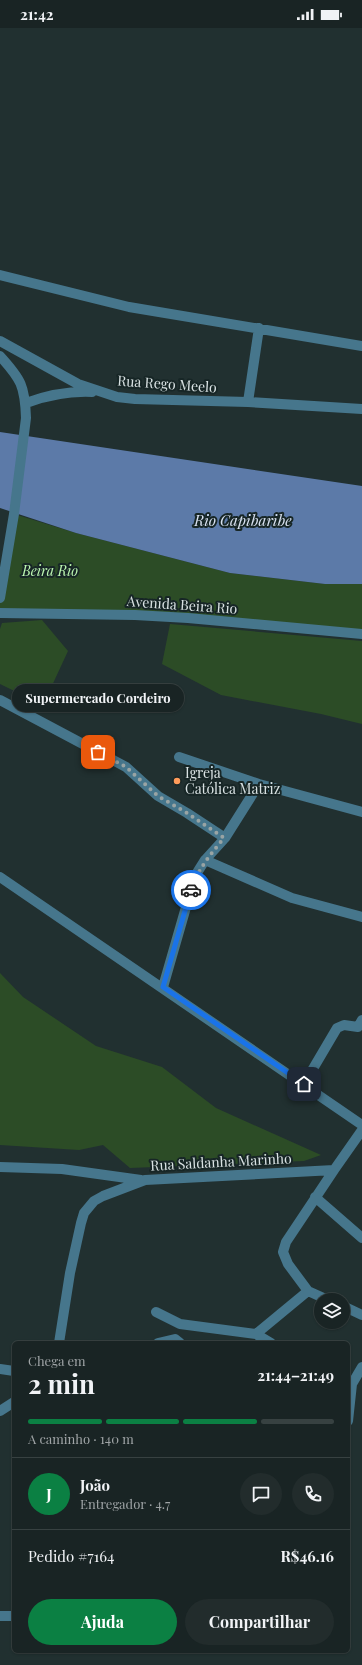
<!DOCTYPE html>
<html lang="pt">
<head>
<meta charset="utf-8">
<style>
	:root { --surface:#192424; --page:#222c2c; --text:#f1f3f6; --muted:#9fa4a6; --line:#374141; --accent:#0b8043 }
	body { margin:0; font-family:"Playfair Display",serif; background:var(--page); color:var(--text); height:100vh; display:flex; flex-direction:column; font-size:15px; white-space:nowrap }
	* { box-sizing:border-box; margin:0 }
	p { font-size:13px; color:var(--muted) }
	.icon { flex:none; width:22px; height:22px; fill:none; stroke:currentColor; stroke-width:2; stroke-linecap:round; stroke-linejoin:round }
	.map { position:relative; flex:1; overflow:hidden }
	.panel { position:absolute; left:12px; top:1313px; width:338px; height:312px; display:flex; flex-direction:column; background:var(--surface); border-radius:6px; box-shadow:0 1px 3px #0004,0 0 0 1px var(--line) }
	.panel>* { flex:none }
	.tools { position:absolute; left:314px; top:1265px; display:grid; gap:8px }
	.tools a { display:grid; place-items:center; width:36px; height:36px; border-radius:50%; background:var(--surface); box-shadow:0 1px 3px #0004,0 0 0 1px var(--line); font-size:20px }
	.pin { position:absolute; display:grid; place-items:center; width:34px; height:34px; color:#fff; margin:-17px; border-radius:8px; box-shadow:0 2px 6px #0006 }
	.courier { position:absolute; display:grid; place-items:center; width:40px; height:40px; margin:-20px; border:3px solid #1a73e8; border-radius:50%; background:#fff; color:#222; box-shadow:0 1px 5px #0007 }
	.bubble { position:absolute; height:28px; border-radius:14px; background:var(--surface); box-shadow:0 1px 3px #0004,0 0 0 1px var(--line); font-size:13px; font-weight:700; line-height:28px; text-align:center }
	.summary em { font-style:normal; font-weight:700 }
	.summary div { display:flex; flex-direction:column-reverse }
	.summary { display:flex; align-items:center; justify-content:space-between; height:68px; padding:0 16px }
	h1 { font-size:26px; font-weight:700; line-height:30px }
	.bar { display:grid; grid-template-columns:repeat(4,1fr); gap:6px 4px; align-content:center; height:48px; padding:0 16px }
	.bar i { height:5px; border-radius:3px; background:var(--line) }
	.bar .current { background:var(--accent) }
	.bar p { grid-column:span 4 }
	.line { display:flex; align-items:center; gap:10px; padding:0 16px; border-top:1px solid var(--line) }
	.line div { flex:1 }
	.round { display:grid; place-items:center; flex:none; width:42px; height:42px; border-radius:21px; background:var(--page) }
	.button { display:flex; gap:8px; margin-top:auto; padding:8px 16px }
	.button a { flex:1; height:46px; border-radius:24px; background:var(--accent); color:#fff; font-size:16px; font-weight:700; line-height:46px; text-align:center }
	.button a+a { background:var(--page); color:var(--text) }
	.status { display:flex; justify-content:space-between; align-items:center; height:28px; padding:0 20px; background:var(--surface); direction:ltr }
	.status svg { height:11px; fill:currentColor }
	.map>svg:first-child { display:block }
</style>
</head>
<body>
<div class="status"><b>21:42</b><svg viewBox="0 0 49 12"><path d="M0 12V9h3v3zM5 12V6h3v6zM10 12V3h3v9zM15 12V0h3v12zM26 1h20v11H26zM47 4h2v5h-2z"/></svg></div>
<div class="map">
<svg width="362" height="1637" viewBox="0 0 362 1637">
	<rect width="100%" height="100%" fill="#213030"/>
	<path fill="#2c4c26" d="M14,486L76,505L230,545L325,556H362V607L149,588L0,585V568Z
		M42,592L68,623L43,677L0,656V601L2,595Z
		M170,596L362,613V696L321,686L221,667L162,636Z
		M0,945L23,969L96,1018L162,1039L216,1080L321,1127L304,1133L130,1140L103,1117L79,1122L0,1117Z"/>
	<path fill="#5c7aa8" d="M0,404L362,458V556H325L230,545L76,505L0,480Z"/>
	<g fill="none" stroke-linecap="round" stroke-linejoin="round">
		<path stroke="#46768c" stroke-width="10" d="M0,247L129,279L362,318
			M0,313L78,356L117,369L135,371L248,374L362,381
			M0,328C21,351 25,358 26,390L14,486L0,570
			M248,374L259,300
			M26,375C48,367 69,363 92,364
			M0,585L135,587L188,590L362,606
			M0,672L126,739L158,768L187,785L225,810
			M179,729L259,756L362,784
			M205,832L292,870L362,889
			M0,849L362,1097
			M163,959L195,848L205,832L225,810L259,756
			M304,1056L337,1000L344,997L358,999L362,992
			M0,1139L62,1141L141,1152
			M315,1169L362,1210
			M328,1272L308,1263L288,1236L283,1224L286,1214L334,1142
			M343,1278L362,1287
			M156,1284L180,1296L256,1306L271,1315
			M256,1306L308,1263
			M59,1315L70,1245L81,1195L84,1185L94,1173L103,1168L145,1152L334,1142L362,1102
			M158,1315L175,1311L180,1315
			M0,1341L14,1343
			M0,1383L14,1374
			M348,1393L352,1356L362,1339
			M0,1588H14"/>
	</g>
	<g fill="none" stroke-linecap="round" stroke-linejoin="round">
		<path stroke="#99a4a4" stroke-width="4" stroke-dasharray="0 7.2" d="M98,724L126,739L158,768L187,785L224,810C210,827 198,841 191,862"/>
		<path stroke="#1a73e8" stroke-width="5" d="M191,862L163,959L304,1056"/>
	</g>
	<circle fill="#ff9b5a" stroke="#172626" stroke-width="1.5" cx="177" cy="753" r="4"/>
	<g text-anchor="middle" stroke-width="4" stroke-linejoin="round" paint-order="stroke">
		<g font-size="14" fill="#d9e2e3" stroke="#172626">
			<text transform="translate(167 356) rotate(4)" y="5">Rua Rego Meelo</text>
			<text transform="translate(182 577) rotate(4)" y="5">Avenida Beira Rio</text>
			<text transform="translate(221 1134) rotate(-3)" y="5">Rua Saldanha Marinho</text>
		</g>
		<g font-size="14" font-style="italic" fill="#bcf6b1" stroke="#172626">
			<text x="50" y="548">Beira Rio</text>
		</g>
		<g font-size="14" fill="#d9e2e3" stroke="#172626" text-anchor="start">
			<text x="185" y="750">Igreja<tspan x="185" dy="16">Católica Matriz</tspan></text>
		</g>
		<g font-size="15" font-style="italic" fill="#dae3f2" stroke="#172626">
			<text x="243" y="498">Rio Capibaribe</text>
		</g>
	</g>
</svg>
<div class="tools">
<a><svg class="icon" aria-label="layers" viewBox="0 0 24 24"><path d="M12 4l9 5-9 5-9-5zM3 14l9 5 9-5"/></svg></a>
</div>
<div class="pin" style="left:98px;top:724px;background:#ea580c"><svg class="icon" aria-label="bag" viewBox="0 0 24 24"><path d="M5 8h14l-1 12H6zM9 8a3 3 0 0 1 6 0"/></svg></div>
<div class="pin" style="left:304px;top:1056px;background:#1f2937"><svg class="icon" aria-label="home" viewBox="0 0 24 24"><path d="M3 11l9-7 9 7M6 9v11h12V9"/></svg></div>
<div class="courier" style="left:191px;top:862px"><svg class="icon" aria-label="car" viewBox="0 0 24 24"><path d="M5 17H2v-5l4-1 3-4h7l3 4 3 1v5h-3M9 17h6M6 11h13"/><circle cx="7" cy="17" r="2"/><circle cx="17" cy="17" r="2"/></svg></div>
<div class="bubble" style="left:12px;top:656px;width:172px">Supermercado Cordeiro</div>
<section class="panel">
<div class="summary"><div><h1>2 min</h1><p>Chega em</p></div><em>21:44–21:49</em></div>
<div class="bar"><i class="current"></i><i class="current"></i><i class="current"></i><i></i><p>A caminho · 140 m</p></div>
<div class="line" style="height:72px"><b class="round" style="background:var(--accent);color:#fff">J</b><div><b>João</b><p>Entregador · 4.7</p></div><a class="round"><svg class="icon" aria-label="chat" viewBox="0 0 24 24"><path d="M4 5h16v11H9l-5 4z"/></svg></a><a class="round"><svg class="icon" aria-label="phone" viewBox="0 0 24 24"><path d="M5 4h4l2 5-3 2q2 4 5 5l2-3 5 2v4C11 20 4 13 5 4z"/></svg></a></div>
<div class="line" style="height:52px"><div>Pedido #7164</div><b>R$46.16</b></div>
<div class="button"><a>Ajuda</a><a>Compartilhar</a></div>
</section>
</div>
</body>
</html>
